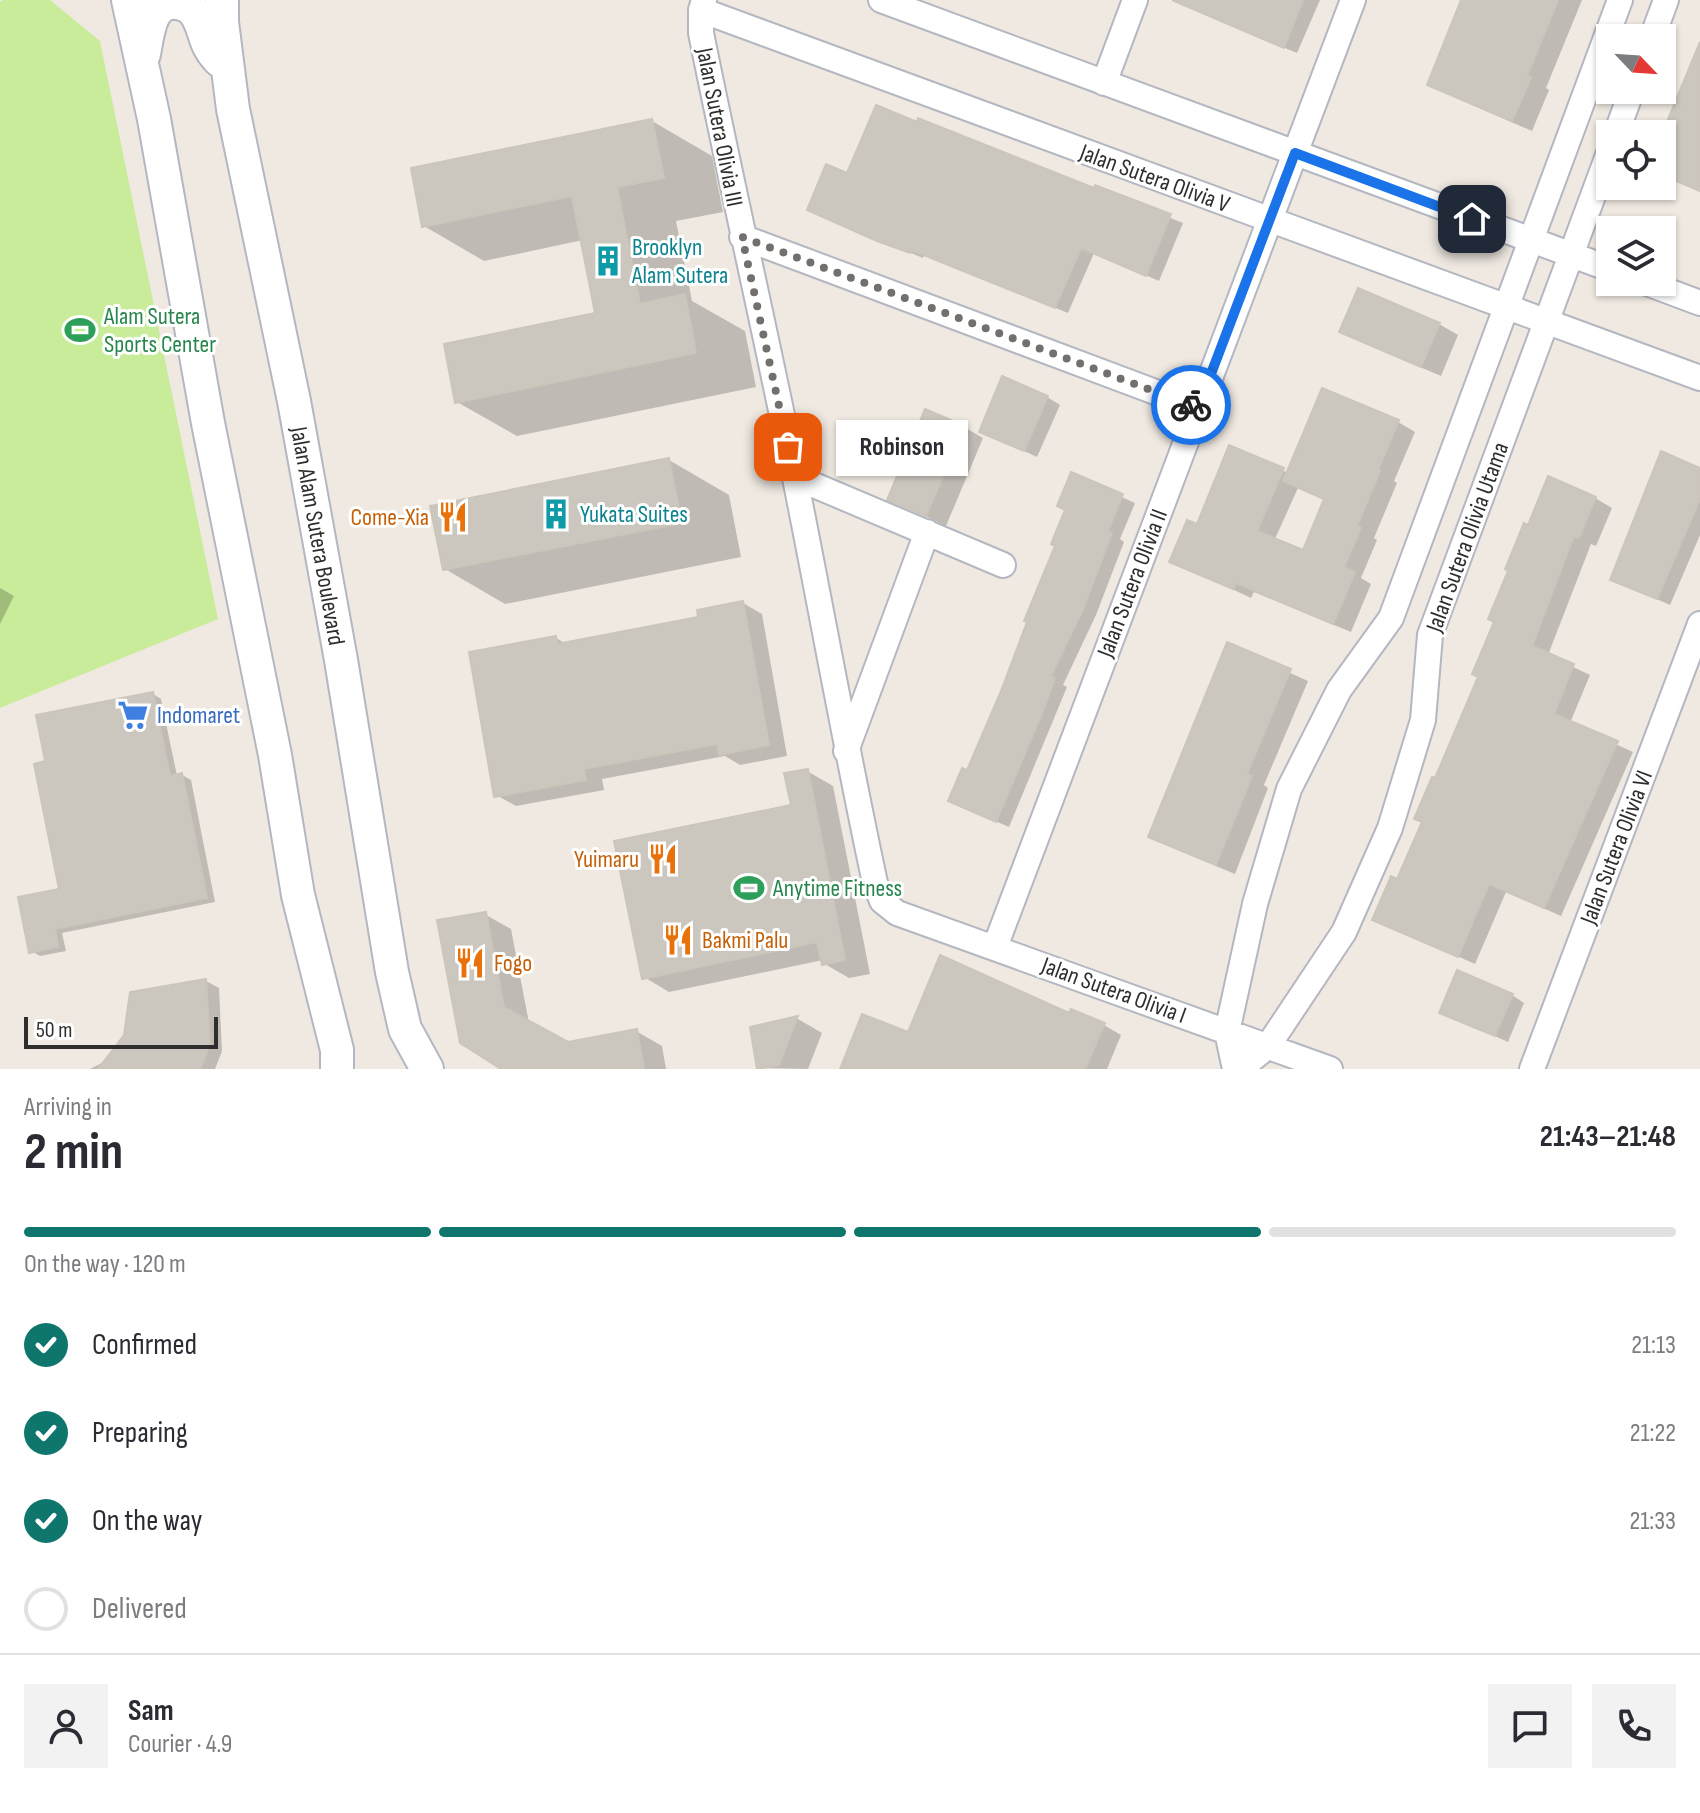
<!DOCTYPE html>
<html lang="en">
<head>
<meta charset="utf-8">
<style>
	:root { --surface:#fff; --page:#f2f2f3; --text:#2b2b33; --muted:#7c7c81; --line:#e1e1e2; --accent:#0f766e }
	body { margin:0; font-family:"Sofia Sans Condensed",sans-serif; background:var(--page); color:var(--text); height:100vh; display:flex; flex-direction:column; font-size:30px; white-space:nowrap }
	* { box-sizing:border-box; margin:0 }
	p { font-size:26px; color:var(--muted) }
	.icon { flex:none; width:44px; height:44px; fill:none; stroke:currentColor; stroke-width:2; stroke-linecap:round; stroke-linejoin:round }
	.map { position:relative; height:1069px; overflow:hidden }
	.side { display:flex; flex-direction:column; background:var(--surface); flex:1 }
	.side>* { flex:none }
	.needle { width:52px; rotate:115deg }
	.buttons { position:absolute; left:1596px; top:24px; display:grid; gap:16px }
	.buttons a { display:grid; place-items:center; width:80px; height:80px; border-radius:0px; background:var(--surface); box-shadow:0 2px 6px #0004; font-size:40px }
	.scale { position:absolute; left:24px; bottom:20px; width:194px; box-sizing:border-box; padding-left:8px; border:4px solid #2e2e2e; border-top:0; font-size:22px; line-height:28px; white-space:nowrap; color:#2e2e2e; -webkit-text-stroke:6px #fff; paint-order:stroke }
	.pin { position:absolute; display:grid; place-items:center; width:68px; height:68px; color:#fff; margin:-34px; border-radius:16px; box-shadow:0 4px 12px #0006 }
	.courier { position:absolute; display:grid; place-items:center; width:80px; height:80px; margin:-40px; border:6px solid #1a73e8; border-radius:50%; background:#fff; color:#222; box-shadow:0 2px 10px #0007 }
	.bubble { position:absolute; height:56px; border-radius:0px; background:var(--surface); box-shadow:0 2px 6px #0004; font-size:26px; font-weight:700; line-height:56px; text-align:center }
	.summary em { font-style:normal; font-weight:700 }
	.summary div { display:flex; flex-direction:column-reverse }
	.summary { display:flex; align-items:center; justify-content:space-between; height:136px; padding:0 24px }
	h1 { font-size:52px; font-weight:700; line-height:60px }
	.bar { display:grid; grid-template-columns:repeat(4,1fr); gap:12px 8px; align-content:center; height:96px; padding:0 24px }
	.bar i { height:10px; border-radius:6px; background:var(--line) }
	.bar .current { background:var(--accent) }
	.bar p { grid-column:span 4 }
	.line { display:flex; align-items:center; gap:20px; padding:0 24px; border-top:2px solid var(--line) }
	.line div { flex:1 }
	.round { display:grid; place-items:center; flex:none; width:84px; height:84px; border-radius:0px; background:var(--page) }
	ol { padding:0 24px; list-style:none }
	li { display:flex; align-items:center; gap:24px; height:88px }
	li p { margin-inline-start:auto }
	li .icon { padding:8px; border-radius:50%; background:var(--accent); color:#fff; stroke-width:4 }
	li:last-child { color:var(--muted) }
	li i { width:44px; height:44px; border:4px solid var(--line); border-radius:50% }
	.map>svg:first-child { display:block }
</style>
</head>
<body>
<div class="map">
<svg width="1700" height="1069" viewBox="0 0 1700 1069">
	<rect width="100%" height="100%" fill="#efe9e1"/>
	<path fill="#c9ec9a" d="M3,0H50L100,41L218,619L0,708V2Z"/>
	<path fill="#0003" fill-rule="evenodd" d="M1180,0H1320L1297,53L1192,8Z
		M1464,0H1582L1546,88L1549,90L1532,131L1449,95L1430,84Z
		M1700,46V192L1662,175V138Z
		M652,121L712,156L723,212L676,221L692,301L745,331L756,387L517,436L457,402L598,315L583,240L484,261L424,226Z
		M848,176L1095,191L1096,188L1183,223L1159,281L1094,253L1068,313L924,255L923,258L822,216Z
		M1439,324L1458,335L1441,376L1361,342L1342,331Z
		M1047,397L1060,405L1037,457L981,431Z
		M1398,422L1415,432L1394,481L1397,483L1374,538L1377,540L1361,578L1371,584L1351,632L1254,592L1251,598L1172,561L1198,527L1230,447L1288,473ZM1298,488L1326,500L1304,553L1274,541Z
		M964,427L983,438L946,526L890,499Z
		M669,460L729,495L741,557L505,604L445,569Z
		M1700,470V535L1670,605L1612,579Z
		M1072,475L1135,503L1120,539L1124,542L1096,615L1063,685L1067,687L1009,827L963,807L968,772L1003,691L1058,546L1067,510Z
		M1595,498L1612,508L1596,546L1591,544L1548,655L1590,675L1570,723L1633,752L1561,916L1506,892L1475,964L1374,919L1398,882L1424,822L1436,780L1480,677L1529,527Z
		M0,588L14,596L0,624Z
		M743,603L762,614L787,756L740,765L725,756L602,779L604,790L516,806L496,795L556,638L566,644L700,619Z
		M1228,645L1308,681L1264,785L1268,788L1235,874L1168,846L1150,836Z
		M153,694L161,699L177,776L182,775L191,780L215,902L62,933L66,951L40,956L31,951L61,891L47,763Z
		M807,771L833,786L870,974L849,978L823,963V960L669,992L644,977L793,807Z
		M486,915L511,929L529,1023L567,1044L636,1031L662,1046L666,1069H505Z
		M206,981L219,988L222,1051L215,1069H90L106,1061L126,1036L132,994Z
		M1512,995L1524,1003L1508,1042L1442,1012Z
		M1070,1016L1104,1025L1121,1035L1107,1069H843Z
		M798,1019L822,1033L808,1069L759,1068L752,1029Z"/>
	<path fill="#cbc7bf" stroke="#cbc5ba" stroke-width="2" d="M1172,0H1303L1284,48Z
		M1461,0H1558L1527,76L1531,78L1512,121L1427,85Z
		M1700,42V191L1662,175V134Z
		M876,105L917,122L918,118L1094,188L1095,185L1171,214L1146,276L1081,248L1055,308L911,250L910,253L877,241L807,210L826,164L847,173Z
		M652,119L664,178L617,187L640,304L685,294L696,353L455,403L444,344L595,313L572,196L422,227L411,168Z
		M1358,288L1440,323L1421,367L1339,332Z
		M1002,376L1048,396L1024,451L979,432Z
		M1322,388L1399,420L1378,470L1380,471L1357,526L1361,528L1344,567L1355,572L1333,624L1236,583L1233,589L1169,562L1187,520L1197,524L1229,445L1284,468L1257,531L1303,550L1324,499L1283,481Z
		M925,409L965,426L926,516L887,500Z
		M1661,451L1700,468V499L1657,599L1610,580Z
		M669,458L682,523L443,570L430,506Z
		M1071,472L1123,494L1108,531L1112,533L1084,607L1051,676L1055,678L1043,711L996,822L948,801L962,768L967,770L1001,691L1027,622L1024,621L1055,546L1051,544L1065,510L1057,506Z
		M1548,476L1596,497L1579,538L1574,536L1532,646L1574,664L1554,714L1618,741L1544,908L1489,884L1458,957L1372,920L1391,876L1397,879L1422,822L1414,819L1432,777L1435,778L1478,677L1472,674L1494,622L1488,619L1508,571L1505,569L1524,523L1528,525Z
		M743,601L769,745L719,755L717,744L584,769L586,780L494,797L469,652L556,636L557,644L698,617L697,610Z
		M1227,642L1291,669L1247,774L1252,776L1216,865L1148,837Z
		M153,692L170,776L182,773L207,898L55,929L58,947L29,953L18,897L59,889L34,764L45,761L36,715Z
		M808,769L845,960L822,965L817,942L642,979L614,841L791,805L784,773Z
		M486,912L504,1007L568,1042L637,1029L644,1069H501L460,1043L437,920Z
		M940,955L1069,1013L1071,1009L1105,1023L1085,1069H840L862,1014L908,1032Z
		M1457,970L1513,994L1495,1036L1439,1013Z
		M206,979L210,1044L200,1069H98L124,1035L130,992Z
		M798,1016L779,1065L757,1069L750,1027Z"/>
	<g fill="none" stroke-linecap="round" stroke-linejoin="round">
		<g stroke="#b4b7c1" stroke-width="28">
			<path id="street" d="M704,0L701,10V33C731,182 765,330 795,478C822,613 846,748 875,883L882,901L897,913L1330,1069
				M881,0L1610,269
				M701,10L1700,378
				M1652,38L1666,0
				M1104,83L1135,0
				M1616,134L1632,90
				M742,237L1198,408
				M1644,282L1700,303
				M795,477L1003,565
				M846,751L927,532
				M995,947L1353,0
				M1235,1069L1227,1032L1255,904L1289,789L1339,690L1391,618L1620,0
				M1240,1069L1268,1046L1344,932L1390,828L1423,720L1430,635L1610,150
				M1532,1069L1700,624"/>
		</g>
		<g stroke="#b4b7c1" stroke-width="36">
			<path id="secondary" d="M128,0L154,119L208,423L275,755L298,895L337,1050V1069
				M222,0V22L233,109L294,401L341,660L392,972L405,1029L427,1069
				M144,54C148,35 149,0 177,3C185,4 193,8 197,16C207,34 203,43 219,60"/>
		</g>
		<use href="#street" stroke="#fff" stroke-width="24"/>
		<use href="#secondary" stroke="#fff" stroke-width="32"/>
	</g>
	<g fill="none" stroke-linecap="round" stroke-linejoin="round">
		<path stroke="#726f6d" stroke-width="8" stroke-dasharray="0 14.4" d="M788,447L742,237L1191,405"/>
		<path stroke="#1a73e8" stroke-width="10" d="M1191,405L1198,408L1295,153L1472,219"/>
	</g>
	<defs>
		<g id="building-bare" transform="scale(2.4)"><path d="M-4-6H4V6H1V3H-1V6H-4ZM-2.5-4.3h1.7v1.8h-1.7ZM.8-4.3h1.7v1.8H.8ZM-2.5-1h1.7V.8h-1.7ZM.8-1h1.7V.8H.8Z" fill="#0f9aa8" stroke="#fff" stroke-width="2.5" paint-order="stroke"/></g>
		<g id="stadium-bare" transform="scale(2.4)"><path d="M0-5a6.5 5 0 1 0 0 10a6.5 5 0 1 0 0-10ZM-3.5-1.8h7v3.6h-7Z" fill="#2e9e5b" stroke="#fff" stroke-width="2.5" paint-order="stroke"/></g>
		<g id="restaurant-bare" transform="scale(2.4)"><path d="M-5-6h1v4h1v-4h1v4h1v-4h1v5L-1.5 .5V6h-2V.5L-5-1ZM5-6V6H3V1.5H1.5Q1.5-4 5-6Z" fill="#e8710a" stroke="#fff" stroke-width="2.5" paint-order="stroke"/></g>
		<g id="supermarket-bare" transform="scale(2.4)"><path d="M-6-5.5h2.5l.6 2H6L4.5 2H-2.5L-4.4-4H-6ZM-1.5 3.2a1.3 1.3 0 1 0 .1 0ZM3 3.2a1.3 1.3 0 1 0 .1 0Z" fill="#3f7fe0" stroke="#fff" stroke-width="2.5" paint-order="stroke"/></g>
	</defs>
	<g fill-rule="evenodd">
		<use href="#building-bare" x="608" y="261"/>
		<use href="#stadium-bare" x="80" y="330"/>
		<use href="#building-bare" x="556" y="514"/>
		<use href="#restaurant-bare" x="453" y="517"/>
		<use href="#supermarket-bare" x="133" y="715"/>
		<use href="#restaurant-bare" x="663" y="859"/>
		<use href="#stadium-bare" x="749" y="888"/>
		<use href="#restaurant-bare" x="678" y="940"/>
		<use href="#restaurant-bare" x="470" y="963"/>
	</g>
	<g text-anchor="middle" stroke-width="6" stroke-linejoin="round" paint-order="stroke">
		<g font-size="24" fill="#2e2e2e" stroke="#fff">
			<text transform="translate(720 127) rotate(79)" y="8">Jalan Sutera Olivia III</text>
			<text transform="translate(1155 178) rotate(20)" y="8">Jalan Sutera Olivia V</text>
			<text transform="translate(318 536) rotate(80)" y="8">Jalan Alam Sutera Boulevard</text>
			<text transform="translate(1467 537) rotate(-70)" y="8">Jalan Sutera Olivia Utama</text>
			<text transform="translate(1132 583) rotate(-69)" y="8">Jalan Sutera Olivia II</text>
			<text transform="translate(1616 847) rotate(-69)" y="8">Jalan Sutera Olivia VI</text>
			<text transform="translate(1114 990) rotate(20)" y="8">Jalan Sutera Olivia I</text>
		</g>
		<g font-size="24" fill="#0d838f" stroke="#fff" text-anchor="start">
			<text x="632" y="255">Brooklyn<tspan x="632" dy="28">Alam Sutera</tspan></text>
			<text x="580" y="522">Yukata Suites</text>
		</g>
		<g font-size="24" fill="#27864d" stroke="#fff" text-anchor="start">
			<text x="104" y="324">Alam Sutera<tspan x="104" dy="28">Sports Center</tspan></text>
			<text x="773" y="896">Anytime Fitness</text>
		</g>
		<g font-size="24" fill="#c56008" stroke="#fff" text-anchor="end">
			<text x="429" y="525">Come-Xia</text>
			<text x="639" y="867">Yuimaru</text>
			<text x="702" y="948" text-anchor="start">Bakmi Palu</text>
			<text x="494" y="971" text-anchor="start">Fogo</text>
		</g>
		<g font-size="24" fill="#366cbe" stroke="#fff" text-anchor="start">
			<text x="157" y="723">Indomaret</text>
		</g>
	</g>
</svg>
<div class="buttons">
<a><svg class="needle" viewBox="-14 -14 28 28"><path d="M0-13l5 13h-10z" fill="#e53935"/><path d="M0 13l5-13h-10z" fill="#7c7c81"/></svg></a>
<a><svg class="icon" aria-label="locate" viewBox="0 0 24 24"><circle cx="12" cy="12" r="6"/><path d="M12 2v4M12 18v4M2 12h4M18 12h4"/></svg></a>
<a><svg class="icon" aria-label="layers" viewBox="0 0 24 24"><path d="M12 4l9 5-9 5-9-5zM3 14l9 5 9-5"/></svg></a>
</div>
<div class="scale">50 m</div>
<div class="pin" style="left:788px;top:447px;background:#ea580c"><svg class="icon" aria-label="bag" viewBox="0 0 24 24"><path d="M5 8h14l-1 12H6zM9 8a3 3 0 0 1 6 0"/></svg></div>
<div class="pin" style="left:1472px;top:219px;background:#1f2937"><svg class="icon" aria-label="home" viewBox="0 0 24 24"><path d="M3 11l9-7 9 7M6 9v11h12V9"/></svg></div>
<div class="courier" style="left:1191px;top:405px"><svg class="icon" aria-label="bike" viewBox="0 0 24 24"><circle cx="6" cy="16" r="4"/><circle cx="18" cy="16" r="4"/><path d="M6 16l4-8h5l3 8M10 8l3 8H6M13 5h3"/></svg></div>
<div class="bubble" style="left:836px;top:420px;width:132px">Robinson</div>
</div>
<section class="side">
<div class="summary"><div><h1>2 min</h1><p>Arriving in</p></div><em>21:43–21:48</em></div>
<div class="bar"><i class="current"></i><i class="current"></i><i class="current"></i><i></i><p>On the way · 120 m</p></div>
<ol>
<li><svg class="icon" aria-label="check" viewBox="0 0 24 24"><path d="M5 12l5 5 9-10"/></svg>Confirmed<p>21:13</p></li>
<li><svg class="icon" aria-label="check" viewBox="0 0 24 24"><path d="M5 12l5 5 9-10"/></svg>Preparing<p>21:22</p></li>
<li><svg class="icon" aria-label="check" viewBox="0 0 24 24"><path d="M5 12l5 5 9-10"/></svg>On the way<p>21:33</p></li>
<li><i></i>Delivered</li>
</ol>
<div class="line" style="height:144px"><a class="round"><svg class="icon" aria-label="person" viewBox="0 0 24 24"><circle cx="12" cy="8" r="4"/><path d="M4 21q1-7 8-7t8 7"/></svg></a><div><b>Sam</b><p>Courier · 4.9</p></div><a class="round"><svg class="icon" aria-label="chat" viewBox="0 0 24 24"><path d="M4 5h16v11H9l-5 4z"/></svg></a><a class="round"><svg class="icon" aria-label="phone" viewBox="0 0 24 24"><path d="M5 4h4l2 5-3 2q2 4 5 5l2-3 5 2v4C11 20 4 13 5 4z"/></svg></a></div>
</section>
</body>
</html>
